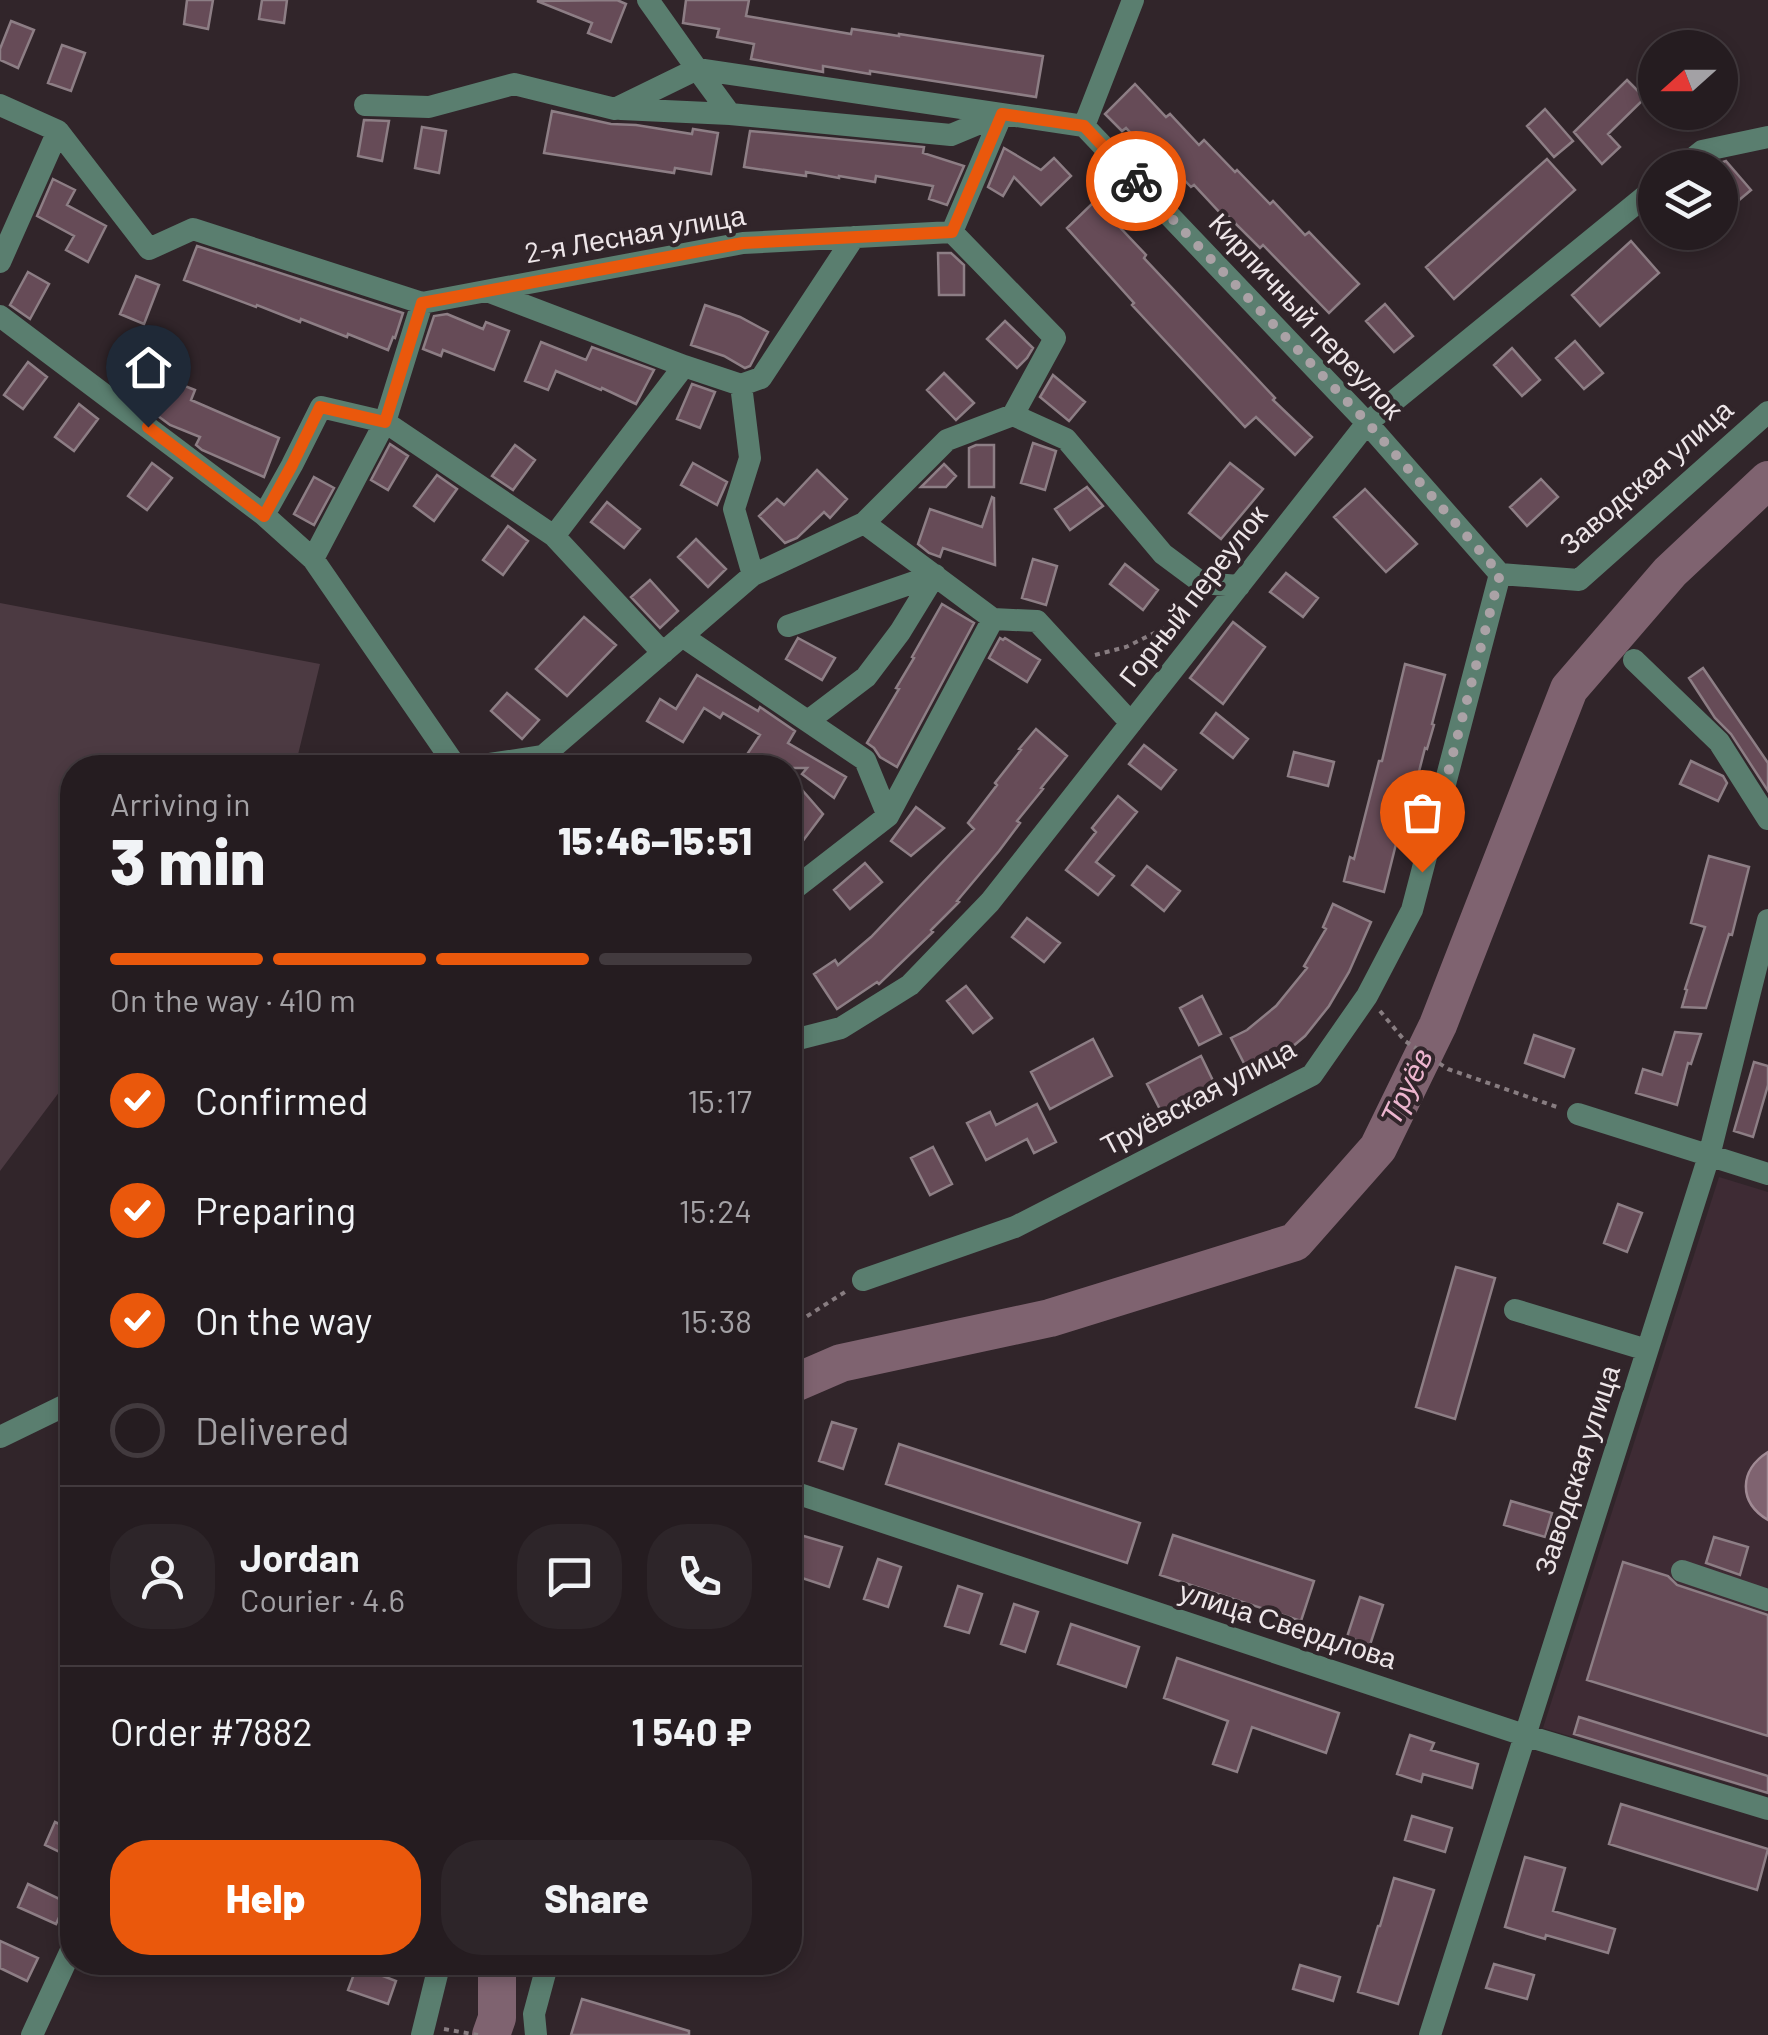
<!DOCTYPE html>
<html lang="en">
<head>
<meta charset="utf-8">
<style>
	:root { --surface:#251c20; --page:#2d2529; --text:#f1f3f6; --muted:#a3a1a5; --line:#423a3e; --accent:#ea580c }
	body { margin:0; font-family:Barlow,sans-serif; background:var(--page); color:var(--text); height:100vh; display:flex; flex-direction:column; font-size:38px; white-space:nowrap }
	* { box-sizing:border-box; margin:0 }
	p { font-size:32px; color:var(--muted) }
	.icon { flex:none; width:55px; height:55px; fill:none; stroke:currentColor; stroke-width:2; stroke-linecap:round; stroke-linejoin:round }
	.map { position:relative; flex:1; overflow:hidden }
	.details { position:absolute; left:60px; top:755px; width:742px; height:1220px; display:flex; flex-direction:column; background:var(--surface); border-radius:40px; box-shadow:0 5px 15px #0003,0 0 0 2px var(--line) }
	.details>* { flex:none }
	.needle { width:65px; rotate:249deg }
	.controls { position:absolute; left:1638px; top:30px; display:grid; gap:20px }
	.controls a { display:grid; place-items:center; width:100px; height:100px; border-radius:50%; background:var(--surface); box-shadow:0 5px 15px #0003,0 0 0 2px var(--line); font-size:50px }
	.pin { position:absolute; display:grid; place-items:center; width:85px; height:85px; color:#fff; margin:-102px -42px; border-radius:50% 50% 50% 0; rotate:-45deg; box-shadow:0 0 10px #0007 }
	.pin .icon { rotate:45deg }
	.courier { position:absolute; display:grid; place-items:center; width:100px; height:100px; margin:-50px; border:8px solid #ea580c; border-radius:50%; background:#fff; color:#222; box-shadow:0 2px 12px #0007 }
	.head em { font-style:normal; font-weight:800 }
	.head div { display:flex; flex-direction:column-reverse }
	.head { display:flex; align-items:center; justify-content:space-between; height:170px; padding:0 50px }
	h1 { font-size:65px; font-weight:800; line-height:75px }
	.bar { display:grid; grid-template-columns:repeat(4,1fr); gap:15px 10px; align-content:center; height:120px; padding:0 50px }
	.bar i { height:12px; border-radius:8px; background:var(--line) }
	.bar .active { background:var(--accent) }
	.bar p { grid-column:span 4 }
	.line { display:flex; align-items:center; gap:25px; padding:0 50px; border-top:2px solid var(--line) }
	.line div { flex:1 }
	.round { display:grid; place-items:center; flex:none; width:105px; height:105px; border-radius:40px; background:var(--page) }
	ol { padding:0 50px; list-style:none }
	li { display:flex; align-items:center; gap:30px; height:110px }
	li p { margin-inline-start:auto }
	li .icon { padding:10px; border-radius:50%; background:var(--accent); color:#fff; stroke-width:4 }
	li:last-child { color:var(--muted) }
	li i { width:55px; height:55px; border:5px solid var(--line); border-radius:50% }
	.primary-button { display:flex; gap:20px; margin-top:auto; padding:20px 50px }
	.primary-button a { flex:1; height:115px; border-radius:40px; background:var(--accent); color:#fff; font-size:40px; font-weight:800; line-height:115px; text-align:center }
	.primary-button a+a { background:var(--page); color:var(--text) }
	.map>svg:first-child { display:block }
</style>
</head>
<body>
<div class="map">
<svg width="1768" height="2035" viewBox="0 0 1768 2035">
	<rect width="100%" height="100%" fill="#31252a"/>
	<path fill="#3e2b34" d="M1719,1177L1768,1192V1795L1543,1728Z"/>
	<path fill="#4c3a42" d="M0,603L320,664L295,767L72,768V1075L0,1171Z"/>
	<path fill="#7f6370" stroke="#a08a94" stroke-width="2.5" d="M1768,1452V1520C1738,1502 1739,1470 1768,1452Z"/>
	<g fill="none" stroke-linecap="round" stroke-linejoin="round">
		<path stroke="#7f6370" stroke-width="38" d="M790,1385L841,1363L1050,1318L1295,1242L1378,1148L1438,1025L1569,689L1670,572L1768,480
			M491,2035L497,2018V1962"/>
	</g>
	<path fill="#664b57" stroke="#8d7e85" stroke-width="2.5" d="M187,0H213L208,29L184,24Z
		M262,0H287L284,23L259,19Z
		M617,0L626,4L611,42L588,33L592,23L537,1Z
		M686,0H749L746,16L851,34L852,29L899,36V34L1043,56L1036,97L870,71V74L823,66V72L751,59L754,44L717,37L719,29L683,23Z
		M11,21L34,30L18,68L0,60V49Z
		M62,45L85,53L71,91L48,83Z
		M1627,80L1645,98L1608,134L1620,147L1602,164L1574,132Z
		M1135,84L1166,117L1170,114L1199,145L1204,140L1235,172L1237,170L1270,204L1273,201L1305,235L1309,232L1359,284L1329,313L1263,245L1260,248L1227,215L1224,217L1194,185L1191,187L1161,156L1157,161L1126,128L1122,131L1105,114Z
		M1545,109L1573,141L1554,157L1527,126Z
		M552,111L611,124L636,125L692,134L693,129L718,133L711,174L675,168L674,173L544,153Z
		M364,120L389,121L382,161L358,156Z
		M422,127L446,131L439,173L415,168Z
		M750,131L924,147L923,153L964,166L947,205L929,199L933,186L876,176L875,182L839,176V178L806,172V176L744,167Z
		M1004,148L1041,170L1054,158L1071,176L1041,205L1014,177L1003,196L988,187Z
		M1547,159L1575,190L1454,299L1426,267Z
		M1726,161L1751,190L1732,206L1720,193V163Z
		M53,179L75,190L67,205L106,226L88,262L66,250L74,236L37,216Z
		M1097,199L1114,217L1112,219L1146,255L1144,258L1275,398L1273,400L1312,437L1295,455L1256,417L1245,427L1132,305L1134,303L1067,228Z
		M1631,241L1659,273L1600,326L1572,295Z
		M197,246L403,313L395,338L393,337L388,350L348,334L347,337L301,319L300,322L257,305L256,307L184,280Z
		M938,253H951L964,265V295H939Z
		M28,272L49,284L30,319L10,305Z
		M136,276L159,285L144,324L120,314Z
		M1385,304L1413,336L1394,352L1366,321Z
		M705,305L740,317L768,332L750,366L745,368L724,356L691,345Z
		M447,314L483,329L486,322L509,331L494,370L443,350L441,356L423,349L434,316Z
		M1005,321L1033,348L1027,358L1017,368L987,339Z
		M1575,341L1603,373L1584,389L1556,358Z
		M541,342L586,360L592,347L654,370L636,404L602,388L601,390L556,371L548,390L525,381Z
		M1512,348L1540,380L1522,396L1494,365Z
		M28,362L47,377L23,409L4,395Z
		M944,373L974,403L956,420L927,390Z
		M1053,375L1085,402L1069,421L1040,397Z
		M172,381L195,390L191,400L279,438L264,477L202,450L196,445L200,437L170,425L158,416Z
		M692,384L715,392L700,428L677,419Z
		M79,404L98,419L74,451L55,437Z
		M1033,443L1056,451L1045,490L1021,483Z
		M390,444L408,456L388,490L371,480Z
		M515,445L535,460L513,490L492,476Z
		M976,445H994V487H969V448Z
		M152,463L172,478L147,510L128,496Z
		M693,463L727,482L717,505L681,485Z
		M1230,463L1263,489L1221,539L1189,513Z
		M944,464L956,476L946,487H921Z
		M817,470L847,499L830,518L824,512L797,538L785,543L759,516L777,499L784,505Z
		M437,475L457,489L434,521L414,506Z
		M314,477L334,488L314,525L294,514Z
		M1541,479L1558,497L1527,526L1510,507Z
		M1087,487L1103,506L1070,530L1055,509Z
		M1365,489L1417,544L1386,572L1334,517Z
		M992,497L994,498L995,565L943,548L940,557L929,553L918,544L930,509L982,527Z
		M607,502L640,529L624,548L591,522Z
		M508,526L528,541L503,575L483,560Z
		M696,539L726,569L708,587L678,557Z
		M1033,559L1057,566L1046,605L1022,598Z
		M1125,564L1158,590L1143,610L1110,584Z
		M1286,573L1318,598L1303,617L1270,592Z
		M650,580L678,611L660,628L631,597Z
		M942,604L974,623L897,767L880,757L874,748L867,743L899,689L896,688L914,658L912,657Z
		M584,617L616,645L567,696L536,669Z
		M1233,622L1265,647L1223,704L1190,678Z
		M798,638L835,658L822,680L786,659Z
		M1000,638L1003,640L1005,638L1040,660L1027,682L989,658Z
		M1405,664L1445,675L1432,724L1434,725L1427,749L1425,748L1400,846L1396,844L1384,892L1344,881L1350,857L1354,859L1379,761H1382Z
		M1703,668L1768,763V791L1731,734L1715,718L1689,678Z
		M697,675L758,711L760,707L795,731L788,743L846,777L834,798L802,774L807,768H738L760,735L723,713L720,718L704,708L683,742L647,721L660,699L676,709Z
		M507,693L539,720L522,739L491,711Z
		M1216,713L1248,739L1233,758L1201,733Z
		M1036,729L1067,756L1041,788L1043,789L1017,821L1020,823L999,851L957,901L959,902L931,930L933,932L879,984L877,982L837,1009L814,974L835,960L838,965L871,937L974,829L968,823L997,785L995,783L1021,750L1019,749Z
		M1144,745L1176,770L1161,789L1129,764Z
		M1294,752L1334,762L1328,786L1288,776Z
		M1691,761L1723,776L1727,783L1718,801L1680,784Z
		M790,776L823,814L790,858Z
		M1118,796L1137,812L1096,862L1114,876L1098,895L1066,870L1096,832L1092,828Z
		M916,807L944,828L911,856L891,841Z
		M1709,856L1749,867L1732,935L1729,934L1706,1008L1682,1007L1687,990L1685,989L1705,927L1691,923Z
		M865,863L882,882L850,909L834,890Z
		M1147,866L1180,891L1164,911L1132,885Z
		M1333,904L1371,922L1349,972L1329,1006L1305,1036L1272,1064L1250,1075L1231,1038L1247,1030L1276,1006L1307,968L1304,966L1326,929L1323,927Z
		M1027,918L1060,943L1044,962L1012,937Z
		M966,986L992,1018L973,1033L947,1001Z
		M1202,996L1221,1034L1199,1045L1180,1008Z
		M1675,1032L1701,1034L1691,1064L1688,1063L1677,1105L1636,1093L1643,1069L1662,1075Z
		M1534,1035L1574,1049L1564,1077L1525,1063Z
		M1093,1039L1112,1076L1050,1109L1031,1072Z
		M1201,1056L1219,1093L1166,1121L1147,1084Z
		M1754,1062L1768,1066V1085L1753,1137L1734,1131Z
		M1037,1104L1056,1142L1034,1153L1027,1139L986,1160L967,1123L990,1112L996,1125Z
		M933,1147L952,1184L930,1195L911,1158Z
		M1618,1204L1642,1213L1627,1252L1604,1243Z
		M1456,1267L1495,1278L1455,1419L1416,1407Z
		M832,1422L856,1429L843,1469L819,1461Z
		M899,1444L1140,1523L1127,1563L886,1484Z
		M1511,1501L1552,1513L1545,1537L1504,1525Z
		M790,1532L842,1547L829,1587L790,1574Z
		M1173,1535L1314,1581L1301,1621L1160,1575Z
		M1714,1537L1748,1547L1740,1575L1706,1563Z
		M878,1559L901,1567L888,1607L864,1599Z
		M1623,1562L1668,1576L1677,1585L1768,1615V1736L1587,1680Z
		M958,1586L982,1594L969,1633L945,1626Z
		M1360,1597L1383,1605L1370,1645L1347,1637Z
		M1014,1604L1038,1612L1025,1652L1001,1644Z
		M1071,1624L1139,1647L1126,1687L1058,1664Z
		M1177,1658L1339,1713L1326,1753L1252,1727L1237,1772L1213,1764L1228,1721L1164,1698Z
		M1579,1717L1768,1776V1793L1574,1734Z
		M1410,1735L1434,1743L1431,1750L1478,1764L1472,1788L1423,1774L1421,1782L1397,1774Z
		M1621,1804L1768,1849L1757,1890L1609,1844Z
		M1412,1816L1452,1828L1445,1852L1405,1840Z
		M55,1822L72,1830V1858L45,1845Z
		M1525,1857L1565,1868L1553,1911L1615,1929L1608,1953L1546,1935L1545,1939L1505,1927Z
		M1394,1878L1434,1890L1398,2004L1358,1992L1378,1926H1380Z
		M28,1884L66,1902L56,1924L18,1907Z
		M0,1941L38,1958L27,1981L0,1968Z
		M1494,1964L1534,1975L1527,1999L1486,1988Z
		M1300,1965L1340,1977L1333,2001L1293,1989Z
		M357,1966L396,1981L388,2004L348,1990Z
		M582,1999L689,2031V2035H571Z"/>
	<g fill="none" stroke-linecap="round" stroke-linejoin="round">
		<path stroke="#887d81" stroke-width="4" stroke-dasharray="5 5" stroke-linecap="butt" d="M1095,655L1126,647L1183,619
			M1380,1011L1405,1041L1448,1069L1557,1107
			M790,1327L845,1292
			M444,2029L478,2035"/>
		<path stroke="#5a7e6f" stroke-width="22" d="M648,0L697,69L1084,126L1367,423L1500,574
			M0,105L58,131L149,249L193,229L422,303L743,243L952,232L1002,114
			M365,105L429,107L514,84L615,109L697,69L730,114
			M621,109L730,114L951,135L999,115
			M1084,126L1133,0
			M1681,168L1702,151L1768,137
			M0,262L58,131
			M487,291L684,366
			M0,316L264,515L313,559L457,768
			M741,385L750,458L734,509L753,575
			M1013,415L1066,439L1163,554L1202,583L1239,586
			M264,515L292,465L321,407L385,422L554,536L663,653
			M864,523L993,619
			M554,536L684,366L741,385L761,378L854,237
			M313,559L385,422L422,303
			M1500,574L1579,580L1768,412
			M788,626L935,575L900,632L866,677L808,721
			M682,636L865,760L888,816
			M1634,660L1719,742L1768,819
			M463,768L543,756L753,575L864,523L947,440L1013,415L1055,338L952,232
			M790,892L888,816L993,619L1037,621L1131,723
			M790,1041L841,1028L910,985L990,902L1367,423L1655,188
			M1578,1114L1768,1174
			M863,1280L1015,1227L1312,1075L1367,996L1412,910L1500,574
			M1515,1310L1647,1350
			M0,1437L72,1402
			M790,1491L1524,1735L1768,1809
			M1682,1571L1768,1600
			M32,2035L72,1948
			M422,2035L440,1962
			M536,2035L534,2014L548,1962
			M1430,2035L1709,1156L1768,920"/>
	</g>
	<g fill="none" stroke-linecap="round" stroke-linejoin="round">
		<path stroke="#aba2a6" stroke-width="10" stroke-dasharray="0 18" d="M1136,181L1367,422L1500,574L1422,872"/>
		<path stroke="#ea580c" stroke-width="12" d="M148,427L264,516L292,465L320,407L385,422L422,303L743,243L952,232L1002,114L1084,126L1136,181"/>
	</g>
	<g text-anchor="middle" stroke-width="8" stroke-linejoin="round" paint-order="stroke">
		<g font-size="28" fill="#ede5e8" stroke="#31252a">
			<text transform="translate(635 234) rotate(-10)" y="10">2-я Лесная улица</text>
			<text transform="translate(1306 316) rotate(47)" y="10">Кирпичный переулок</text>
			<text transform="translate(1646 477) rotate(-41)" y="10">Заводская улица</text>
			<text transform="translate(1193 596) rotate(-52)" y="10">Горный переулок</text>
			<text transform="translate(1198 1097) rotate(-28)" y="10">Труёвская улица</text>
			<text transform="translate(1577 1470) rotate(-72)" y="10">Заводская улица</text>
			<text transform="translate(1288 1625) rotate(18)" y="10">улица Свердлова</text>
		</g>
		<g font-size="30" font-style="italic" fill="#ecb5ce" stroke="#31252a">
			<text transform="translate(1407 1087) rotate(-64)" y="10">Труёв</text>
		</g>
	</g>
</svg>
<div class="controls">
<a><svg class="needle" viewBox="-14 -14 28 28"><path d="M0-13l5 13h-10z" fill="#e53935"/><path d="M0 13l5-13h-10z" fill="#a3a1a5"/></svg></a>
<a><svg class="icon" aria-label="layers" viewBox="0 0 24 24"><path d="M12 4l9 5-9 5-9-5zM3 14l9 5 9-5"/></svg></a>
</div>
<div class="pin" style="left:1422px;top:872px;background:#ea580c"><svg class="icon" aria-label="bag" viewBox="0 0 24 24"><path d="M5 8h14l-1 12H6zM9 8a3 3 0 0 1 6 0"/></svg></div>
<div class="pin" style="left:148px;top:427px;background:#1f2937"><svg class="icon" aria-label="home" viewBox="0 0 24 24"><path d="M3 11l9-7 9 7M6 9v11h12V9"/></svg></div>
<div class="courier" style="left:1136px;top:181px"><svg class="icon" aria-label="bike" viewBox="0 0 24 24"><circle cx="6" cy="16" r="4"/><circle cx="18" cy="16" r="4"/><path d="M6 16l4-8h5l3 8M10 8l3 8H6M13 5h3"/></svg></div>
<section class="details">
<div class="head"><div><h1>3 min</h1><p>Arriving in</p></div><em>15:46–15:51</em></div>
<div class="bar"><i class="active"></i><i class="active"></i><i class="active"></i><i></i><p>On the way · 410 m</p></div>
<ol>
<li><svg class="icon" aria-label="check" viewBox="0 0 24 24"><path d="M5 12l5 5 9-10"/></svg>Confirmed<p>15:17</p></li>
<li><svg class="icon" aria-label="check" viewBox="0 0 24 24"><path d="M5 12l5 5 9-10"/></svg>Preparing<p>15:24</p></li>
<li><svg class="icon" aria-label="check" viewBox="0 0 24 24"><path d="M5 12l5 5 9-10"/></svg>On the way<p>15:38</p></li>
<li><i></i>Delivered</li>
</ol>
<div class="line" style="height:180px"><a class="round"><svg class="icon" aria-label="person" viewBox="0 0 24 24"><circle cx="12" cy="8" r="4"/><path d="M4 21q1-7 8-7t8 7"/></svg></a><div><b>Jordan</b><p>Courier · 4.6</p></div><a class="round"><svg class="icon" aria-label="chat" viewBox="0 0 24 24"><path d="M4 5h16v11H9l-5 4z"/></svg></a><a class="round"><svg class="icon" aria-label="phone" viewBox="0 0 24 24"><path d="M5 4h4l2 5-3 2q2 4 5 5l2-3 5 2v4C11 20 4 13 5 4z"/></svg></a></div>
<div class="line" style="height:130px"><div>Order #7882</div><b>1 540 ₽</b></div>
<div class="primary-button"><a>Help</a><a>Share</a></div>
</section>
</div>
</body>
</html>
